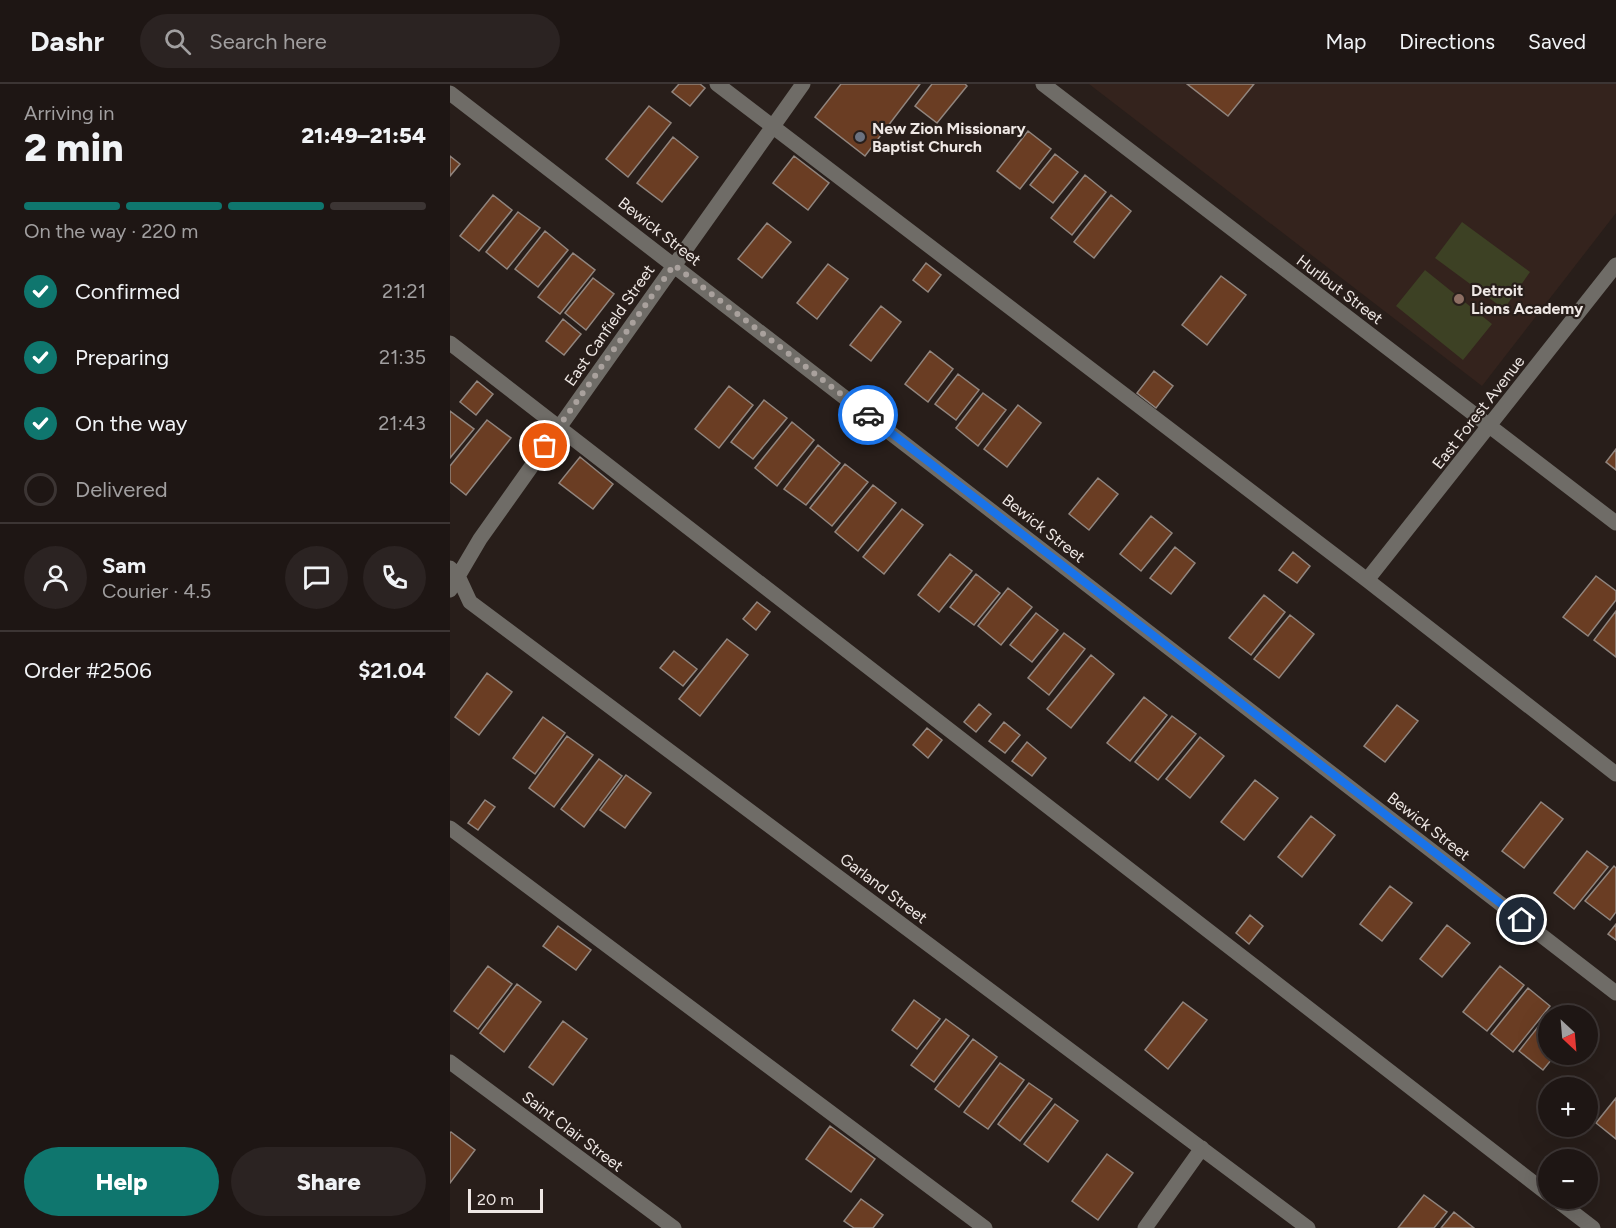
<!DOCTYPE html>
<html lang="en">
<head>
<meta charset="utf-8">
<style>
	:root { --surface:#1e1614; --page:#2b2322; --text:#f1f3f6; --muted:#a19fa0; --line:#3c3534; --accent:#0f766e }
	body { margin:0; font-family:Figtree,sans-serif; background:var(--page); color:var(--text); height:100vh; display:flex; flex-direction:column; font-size:22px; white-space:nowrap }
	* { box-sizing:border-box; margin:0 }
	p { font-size:20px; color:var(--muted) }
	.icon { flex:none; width:33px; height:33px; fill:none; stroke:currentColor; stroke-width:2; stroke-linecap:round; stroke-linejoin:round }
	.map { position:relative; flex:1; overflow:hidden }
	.details { display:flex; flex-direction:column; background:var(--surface); width:450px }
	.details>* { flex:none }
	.needle { width:39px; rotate:154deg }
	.tools { position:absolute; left:1088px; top:921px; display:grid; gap:12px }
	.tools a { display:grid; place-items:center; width:60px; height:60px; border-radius:50%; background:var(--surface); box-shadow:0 6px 24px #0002,0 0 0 2px var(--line); font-size:30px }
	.scale { position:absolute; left:18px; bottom:15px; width:75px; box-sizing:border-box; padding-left:6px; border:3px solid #eee7e4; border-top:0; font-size:16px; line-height:21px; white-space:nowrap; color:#eee7e4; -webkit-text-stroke:4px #281e1a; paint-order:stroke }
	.pin { position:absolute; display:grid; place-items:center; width:51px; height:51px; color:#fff; margin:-26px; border:3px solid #fff; border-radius:50%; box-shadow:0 2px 6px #0007 }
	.courier { position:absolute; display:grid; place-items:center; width:60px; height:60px; margin:-30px; border:4px solid #1a73e8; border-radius:50%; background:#fff; color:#222; box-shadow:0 2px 8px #0007 }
	.headline em { font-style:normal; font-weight:800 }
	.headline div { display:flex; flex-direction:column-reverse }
	.headline { display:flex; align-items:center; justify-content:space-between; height:102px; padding:0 24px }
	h1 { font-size:39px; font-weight:800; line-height:45px }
	.bar { display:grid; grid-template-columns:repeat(4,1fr); gap:9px 6px; align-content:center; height:72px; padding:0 24px }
	.bar i { height:8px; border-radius:4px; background:var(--line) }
	.bar .selected { background:var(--accent) }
	.bar p { grid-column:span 4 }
	.line { display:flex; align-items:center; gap:15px; padding:0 24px; border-top:2px solid var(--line) }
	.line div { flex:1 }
	.round { display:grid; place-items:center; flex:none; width:63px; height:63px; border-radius:32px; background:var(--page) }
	ol { padding:0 24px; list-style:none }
	li { display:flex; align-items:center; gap:18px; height:66px }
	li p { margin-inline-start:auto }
	li .icon { padding:6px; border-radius:50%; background:var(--accent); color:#fff; stroke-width:4 }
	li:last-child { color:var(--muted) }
	li i { width:33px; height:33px; border:3px solid var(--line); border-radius:50% }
	.button { display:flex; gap:12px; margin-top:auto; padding:12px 24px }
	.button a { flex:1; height:69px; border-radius:36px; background:var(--accent); color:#fff; font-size:24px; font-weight:800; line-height:69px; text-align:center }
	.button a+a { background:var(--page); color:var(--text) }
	header { display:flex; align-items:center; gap:36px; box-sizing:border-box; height:84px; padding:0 30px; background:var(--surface); border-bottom:2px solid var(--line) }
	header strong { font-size:28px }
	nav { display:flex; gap:33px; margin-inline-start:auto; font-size:21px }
	.search { width:420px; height:54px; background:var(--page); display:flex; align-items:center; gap:15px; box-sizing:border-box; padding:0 21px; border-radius:33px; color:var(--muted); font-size:22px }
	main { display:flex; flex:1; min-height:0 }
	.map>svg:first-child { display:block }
</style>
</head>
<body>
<header>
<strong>Dashr</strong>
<div class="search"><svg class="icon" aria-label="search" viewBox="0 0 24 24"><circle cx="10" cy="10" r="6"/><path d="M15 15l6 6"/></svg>Search here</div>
<nav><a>Map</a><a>Directions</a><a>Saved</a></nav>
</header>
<main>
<section class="details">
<div class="headline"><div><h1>2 min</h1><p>Arriving in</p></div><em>21:49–21:54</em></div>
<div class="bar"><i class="selected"></i><i class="selected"></i><i class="selected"></i><i></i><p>On the way · 220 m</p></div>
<ol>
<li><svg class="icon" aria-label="check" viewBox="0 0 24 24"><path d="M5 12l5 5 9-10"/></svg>Confirmed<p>21:21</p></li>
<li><svg class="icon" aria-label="check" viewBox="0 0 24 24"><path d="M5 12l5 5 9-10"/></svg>Preparing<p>21:35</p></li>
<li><svg class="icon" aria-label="check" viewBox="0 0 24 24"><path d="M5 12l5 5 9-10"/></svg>On the way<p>21:43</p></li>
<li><i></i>Delivered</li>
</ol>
<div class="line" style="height:108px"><a class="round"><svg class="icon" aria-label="person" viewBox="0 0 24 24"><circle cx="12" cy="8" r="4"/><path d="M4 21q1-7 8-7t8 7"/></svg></a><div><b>Sam</b><p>Courier · 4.5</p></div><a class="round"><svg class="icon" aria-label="chat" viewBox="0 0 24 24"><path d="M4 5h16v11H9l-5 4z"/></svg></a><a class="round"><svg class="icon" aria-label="phone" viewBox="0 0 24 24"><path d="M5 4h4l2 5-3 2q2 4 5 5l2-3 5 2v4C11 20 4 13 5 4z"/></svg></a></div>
<div class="line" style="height:78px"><div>Order #2506</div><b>$21.04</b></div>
<div class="button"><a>Help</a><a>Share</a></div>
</section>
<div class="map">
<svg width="1166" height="1144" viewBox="0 0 1166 1144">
	<rect width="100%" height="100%" fill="#281e1a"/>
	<path fill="#34231d" d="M639,0H1166V129L1032,302Z"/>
	<path fill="#3d4124" d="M1012,138L1080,188L1054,225L985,174Z
		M975,186L1042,240L1013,276L946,222Z"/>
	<path fill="#6a3d23" stroke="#91857e" stroke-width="1.5" d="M229,0H250L255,4L240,22L222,8Z
		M391,0H470L415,72L365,33Z
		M482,0H515L517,2L487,39L465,22Z
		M737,0H804L778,32Z
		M199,22L221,39L178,93L156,75Z
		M578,47L601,65L570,105L547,87Z
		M223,53L248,73L212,118L187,99Z
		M605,70L628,88L603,119L580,101Z
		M0,72L10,80L0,92Z
		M344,72L379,99L358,126L323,99Z
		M635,91L656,108L622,151L601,134Z
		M43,111L62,126L29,167L10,152Z
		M661,111L681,127L644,174L624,158Z
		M68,128L90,144L57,185L36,168Z
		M317,139L341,158L312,194L288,175Z
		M95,147L118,166L88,203L65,185Z
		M123,169L145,186L110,230L88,213Z
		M476,179L491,191L478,208L463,196Z
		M378,180L398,195L367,235L347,219Z
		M771,192L796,211L757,261L732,241Z
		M143,194L164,210L136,246L115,229Z
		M431,222L451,238L421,277L400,261Z
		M113,235L131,250L114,271L96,257Z
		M480,267L503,285L478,318L455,300Z
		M704,287L723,302L706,324L687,309Z
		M508,290L529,306L506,336L485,320Z
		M27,297L43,310L26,331L10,318Z
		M279,302L303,321L269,364L245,345Z
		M533,309L556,326L528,362L506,344Z
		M314,316L337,334L303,375L281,358Z
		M568,321L591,339L557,383L534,365Z
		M0,327L24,345L0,374Z
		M37,336L61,354L16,411L0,398V382Z
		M342,338L364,356L327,402L305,384Z
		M368,361L390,379L356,421L334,405Z
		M1166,365V386L1156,378Z
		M130,373L163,400L143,425L109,399Z
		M395,380L418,398L382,442L360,424Z
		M648,394L668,410L639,446L619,430Z
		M423,401L446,419L408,467L385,448Z
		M452,425L473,441L434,490L413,473Z
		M701,432L722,449L691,487L670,470Z
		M725,463L745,479L721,510L700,494Z
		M843,468L860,482L847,499L829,486Z
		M500,470L522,487L489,528L468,511Z
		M526,490L550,509L524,541L500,523Z
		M1146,492L1166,507V516L1138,552L1113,533Z
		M558,504L582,523L551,561L528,542Z
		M814,511L835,528L801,571L779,554Z
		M307,518L320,528L306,546L293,535Z
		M1166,527V573L1144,556Z
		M586,529L608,546L582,578L560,561Z
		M840,531L864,550L829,594L804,575Z
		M614,549L635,565L599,611L578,594Z
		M277,555L298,571L250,632L229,615Z
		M224,567L247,585L233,602L210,584Z
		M641,571L664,590L621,644L597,625Z
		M37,589L62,608L29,651L5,633Z
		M694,613L717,631L680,677L657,659Z
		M529,620L541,630L526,648L514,638Z
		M947,621L968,637L935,678L914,662Z
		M722,632L746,650L708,696L685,678Z
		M93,633L115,649L85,690L63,674Z
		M554,638L570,651L555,669L539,657Z
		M477,644L492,656L478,674L463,661Z
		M117,652L143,671L104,723L79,704Z
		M750,653L774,672L740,714L716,695Z
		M577,658L596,674L582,692L562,677Z
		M149,675L172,692L134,743L111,725Z
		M176,691L201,709L175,744L150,726Z
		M805,696L828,714L794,756L771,738Z
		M35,716L45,723L28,746L18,739Z
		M1091,718L1113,735L1074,784L1052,767Z
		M861,732L885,751L852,793L828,773Z
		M1137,767L1158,783L1124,825L1104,809Z
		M1164,782L1166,784V828L1160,836L1135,817Z
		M940,802L962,819L932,857L910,840Z
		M800,831L813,842L799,860L786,849Z
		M1166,840V856L1158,850Z
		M997,841L1020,859L992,893L970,875Z
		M108,842L141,866L126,886L93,862Z
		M38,882L62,900L28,945L4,927Z
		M1050,882L1074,901L1037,947L1013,928Z
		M67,900L91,918L54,968L30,949Z
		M1078,904L1100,922L1063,968L1041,950Z
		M464,916L490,935L467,965L442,946Z
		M733,918L757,936L718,985L695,966Z
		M1102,925L1110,932H1098V970H1106L1093,986L1069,967Z
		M496,935L519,952L484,998L461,981Z
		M113,937L137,955L103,1001L79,983Z
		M523,955L547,973L509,1023L485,1005Z
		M550,979L574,996L538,1045L514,1028Z
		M579,999L602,1015L570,1057L548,1040Z
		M1166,1014V1055L1146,1039Z
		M605,1020L628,1037L598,1078L574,1060Z
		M380,1042L425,1075L401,1108L356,1075Z
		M1,1048L25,1066L0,1099V1049Z
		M657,1070L683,1089L648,1136L622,1117Z
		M974,1111L997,1128L984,1144H948Z
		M411,1115L433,1131L423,1144H404L394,1137Z
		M1004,1128L1024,1144H991Z"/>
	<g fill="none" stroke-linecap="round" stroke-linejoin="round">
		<path stroke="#6f6c67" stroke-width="15" d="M267,0L917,496L1166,690
			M593,0L1166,439
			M0,9L1166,909
			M0,259L1098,1110
			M0,484L8,492L20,518L858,1144
			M917,496L1166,181
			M0,506L30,455L353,0
			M0,744L535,1144
			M0,978L224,1144
			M1104,1114L1143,1144
			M695,1144L752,1064"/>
	</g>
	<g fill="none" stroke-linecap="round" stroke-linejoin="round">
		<path stroke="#a9a19d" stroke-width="6" stroke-dasharray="0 10.8" d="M95,362L224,181L418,331"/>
		<path stroke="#1a73e8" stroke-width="8" d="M418,331L1072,836"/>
	</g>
	<circle fill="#6b7280" stroke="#281e1a" stroke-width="2" cx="410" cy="53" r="6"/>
	<circle fill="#8d6e63" stroke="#281e1a" stroke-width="2" cx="1009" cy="215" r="6"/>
	<g text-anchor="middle" stroke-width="4.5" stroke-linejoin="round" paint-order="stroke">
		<g font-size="16" font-weight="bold" fill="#eee7e4" stroke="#281e1a" text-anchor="start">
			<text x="422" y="50">New Zion Missionary<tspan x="422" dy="18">Baptist Church</tspan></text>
			<text x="1021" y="212">Detroit<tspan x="1021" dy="18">Lions Academy</tspan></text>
		</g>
		<g font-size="16" fill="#eee7e4" stroke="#281e1a">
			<text transform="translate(210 147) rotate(38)" y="6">Bewick Street</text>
			<text transform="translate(890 205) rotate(37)" y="6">Hurlbut Street</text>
			<text transform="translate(159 241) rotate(-55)" y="6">East Canfield Street</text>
			<text transform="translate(1028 328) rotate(-52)" y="6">East Forest Avenue</text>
			<text transform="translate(594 444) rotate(38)" y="6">Bewick Street</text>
			<text transform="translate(979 742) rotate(38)" y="6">Bewick Street</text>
			<text transform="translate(434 804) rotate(37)" y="6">Garland Street</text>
			<text transform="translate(123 1047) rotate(37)" y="6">Saint Clair Street</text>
		</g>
	</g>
</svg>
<div class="tools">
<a><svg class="needle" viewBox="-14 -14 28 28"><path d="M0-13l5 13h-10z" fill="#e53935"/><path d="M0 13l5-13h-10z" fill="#a19fa0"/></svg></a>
<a>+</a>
<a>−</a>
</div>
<div class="scale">20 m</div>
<div class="pin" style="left:95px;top:362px;background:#ea580c"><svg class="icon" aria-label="bag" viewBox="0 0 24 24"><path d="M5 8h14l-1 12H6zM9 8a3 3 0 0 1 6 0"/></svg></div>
<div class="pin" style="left:1072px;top:836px;background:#1f2937"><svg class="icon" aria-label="home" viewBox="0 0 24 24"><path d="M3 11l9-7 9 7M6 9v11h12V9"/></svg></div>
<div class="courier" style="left:418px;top:331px"><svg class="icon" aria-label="car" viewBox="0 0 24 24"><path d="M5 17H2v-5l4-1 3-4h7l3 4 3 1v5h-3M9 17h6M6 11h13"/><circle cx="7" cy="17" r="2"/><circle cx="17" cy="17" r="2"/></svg></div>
</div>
</main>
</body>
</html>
